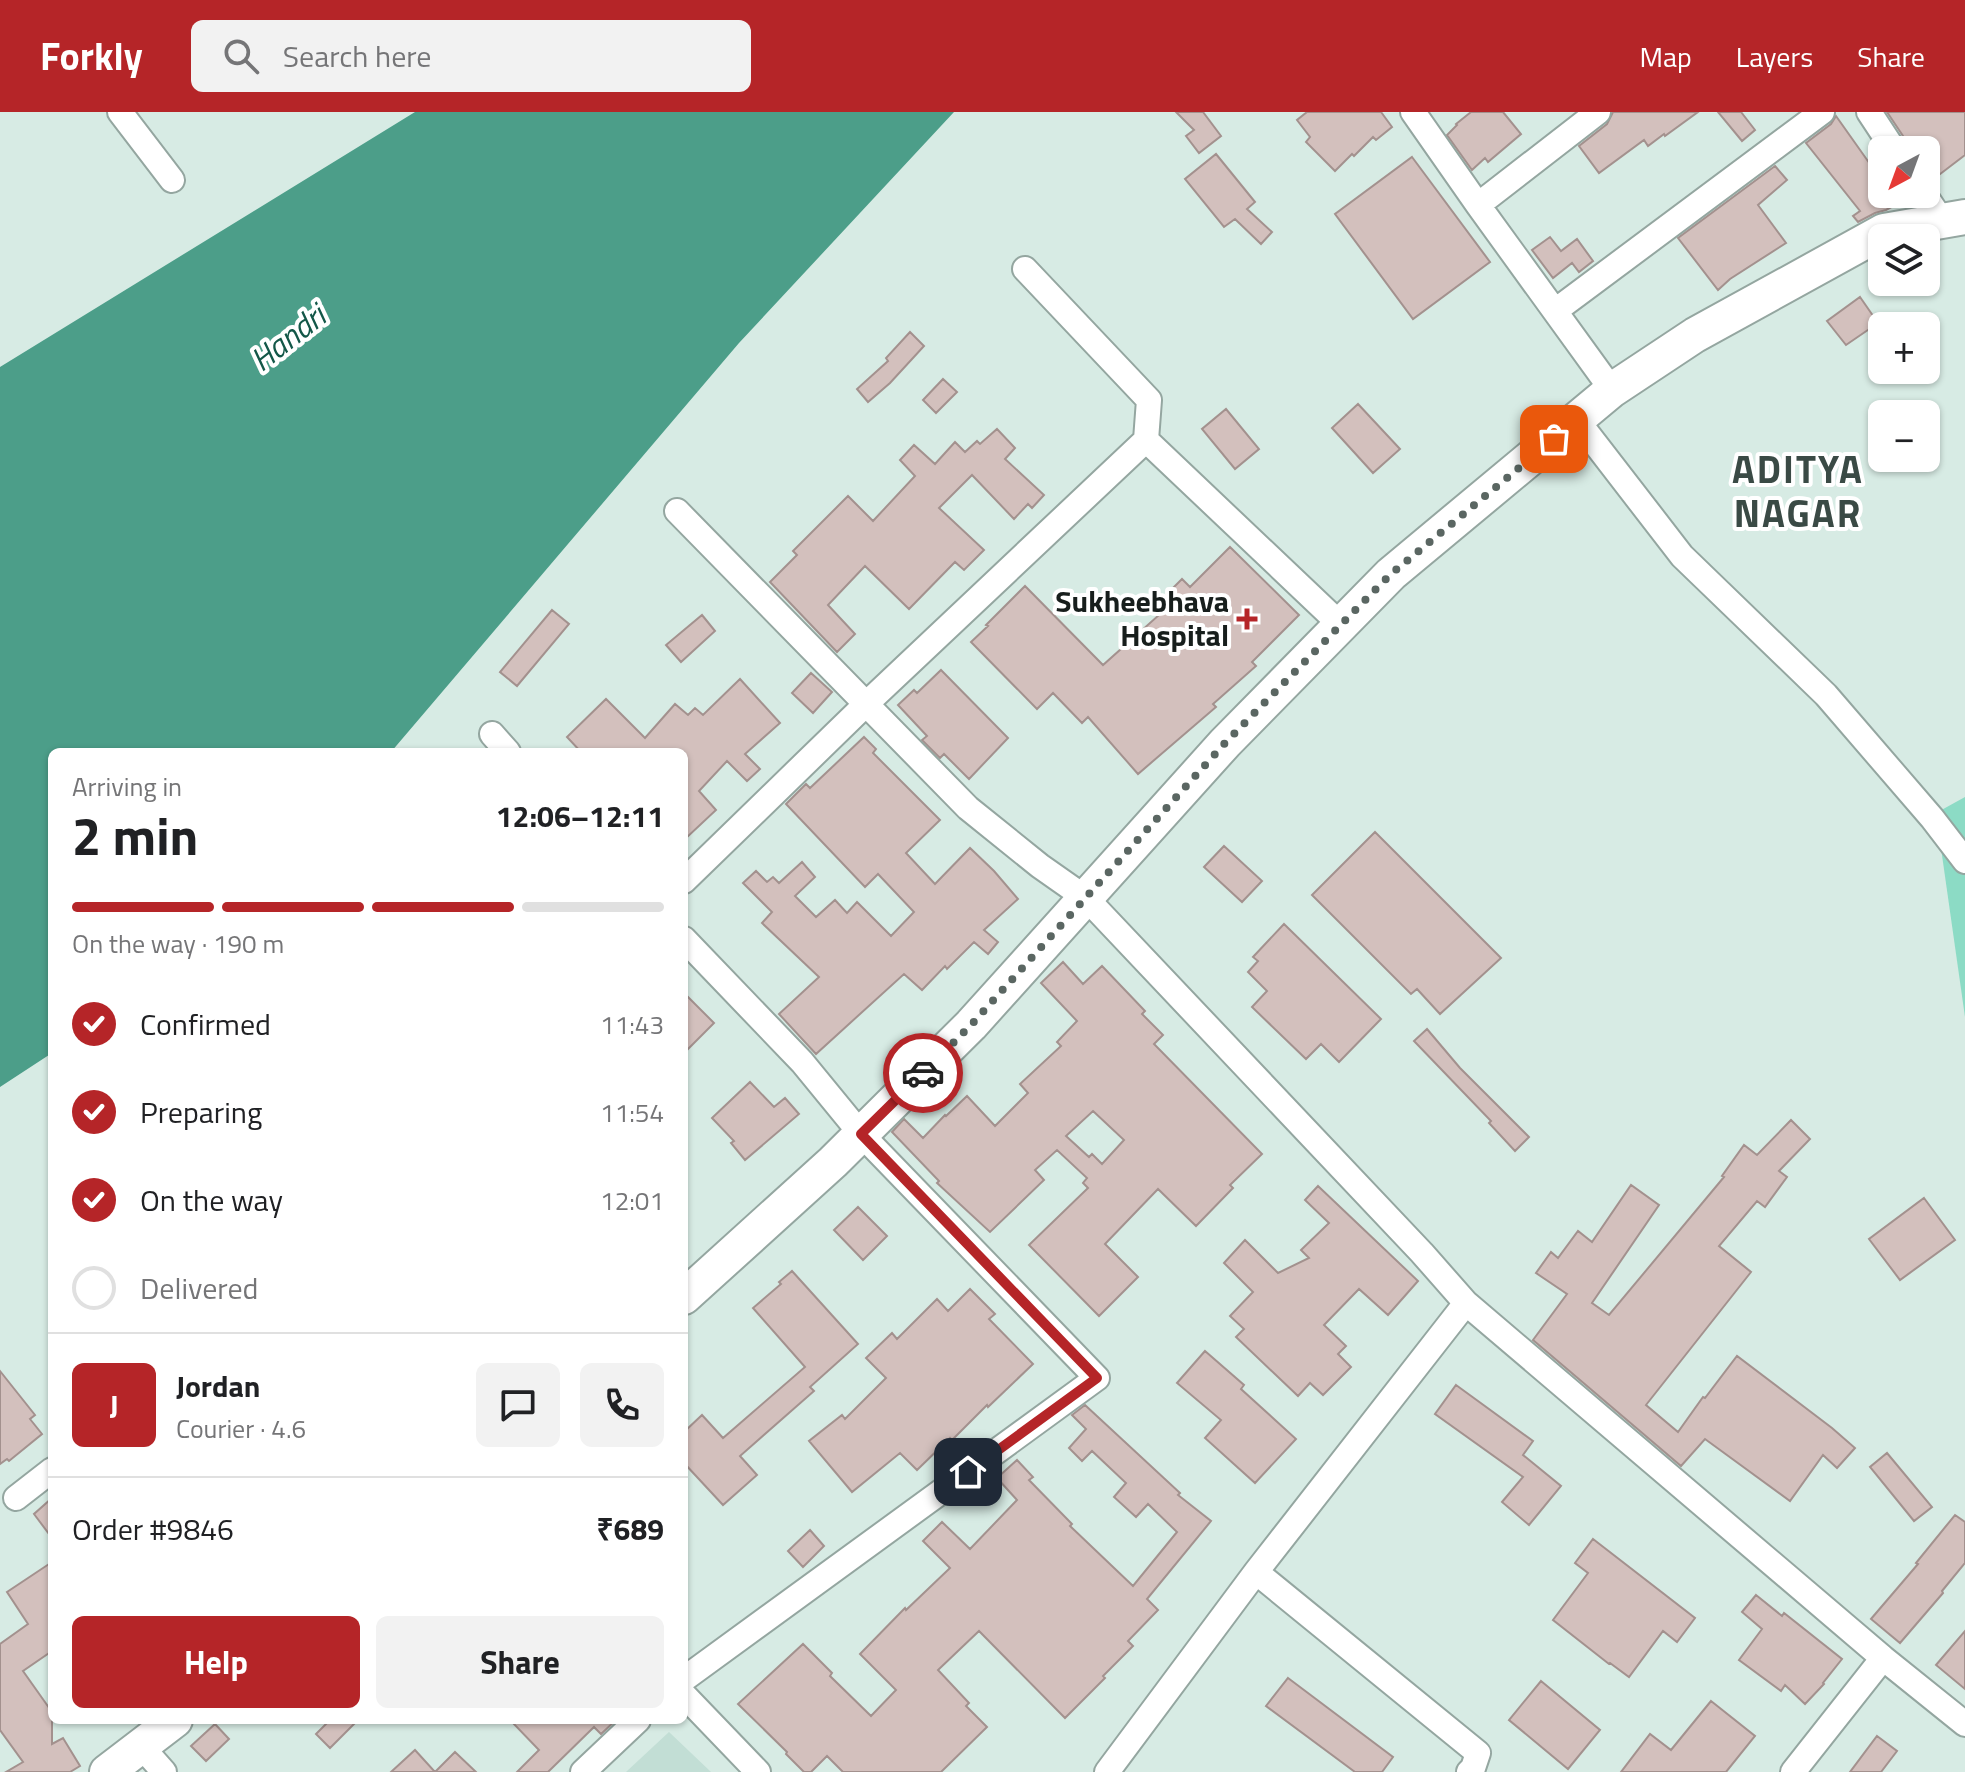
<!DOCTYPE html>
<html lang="en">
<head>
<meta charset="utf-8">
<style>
	:root { --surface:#fff; --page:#f2f2f2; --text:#202124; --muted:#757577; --line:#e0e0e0; --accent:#b52528 }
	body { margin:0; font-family:"Titillium Web",sans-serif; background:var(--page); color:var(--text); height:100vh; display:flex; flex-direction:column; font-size:30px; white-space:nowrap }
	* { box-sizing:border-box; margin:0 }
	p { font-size:26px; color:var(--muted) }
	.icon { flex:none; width:44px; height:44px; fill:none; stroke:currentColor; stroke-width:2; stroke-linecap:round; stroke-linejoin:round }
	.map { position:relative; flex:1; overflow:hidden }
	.details { position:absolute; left:48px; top:636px; width:640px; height:976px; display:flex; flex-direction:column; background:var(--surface); border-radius:12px; box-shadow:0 2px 6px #0004 }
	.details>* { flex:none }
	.needle { width:52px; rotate:221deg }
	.tools { position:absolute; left:1868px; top:24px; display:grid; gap:16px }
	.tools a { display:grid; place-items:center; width:72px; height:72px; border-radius:12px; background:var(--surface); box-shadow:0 2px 6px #0004; font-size:40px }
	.pin { position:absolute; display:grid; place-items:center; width:68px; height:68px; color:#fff; margin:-34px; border-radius:16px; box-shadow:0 4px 12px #0006 }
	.courier { position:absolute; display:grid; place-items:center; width:80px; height:80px; margin:-40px; border:6px solid #b52528; border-radius:50%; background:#fff; color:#222; box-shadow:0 2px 10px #0007 }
	.summary em { font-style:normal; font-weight:700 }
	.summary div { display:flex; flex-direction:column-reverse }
	.summary { display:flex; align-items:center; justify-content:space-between; height:136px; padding:0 24px }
	h1 { font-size:52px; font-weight:700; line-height:60px }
	.bar { display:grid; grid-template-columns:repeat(4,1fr); gap:12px 8px; align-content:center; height:96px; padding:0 24px }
	.bar i { height:10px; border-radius:6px; background:var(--line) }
	.bar .active { background:var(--accent) }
	.bar p { grid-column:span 4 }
	.line { display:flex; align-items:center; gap:20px; padding:0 24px; border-top:2px solid var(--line) }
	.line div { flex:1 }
	.round { display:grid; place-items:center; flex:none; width:84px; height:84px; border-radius:12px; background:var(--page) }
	ol { padding:0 24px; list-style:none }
	li { display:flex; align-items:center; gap:24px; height:88px }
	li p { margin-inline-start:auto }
	li .icon { padding:8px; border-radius:50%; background:var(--accent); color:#fff; stroke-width:4 }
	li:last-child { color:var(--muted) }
	li i { width:44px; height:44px; border:4px solid var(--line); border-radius:50% }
	.primary-button { display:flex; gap:16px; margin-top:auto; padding:16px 24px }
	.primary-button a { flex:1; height:92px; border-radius:12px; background:var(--accent); color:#fff; font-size:32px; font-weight:700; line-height:92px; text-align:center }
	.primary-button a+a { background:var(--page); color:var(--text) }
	header { display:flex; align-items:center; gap:48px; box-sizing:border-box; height:112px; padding:0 40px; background:var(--accent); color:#fff }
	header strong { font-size:38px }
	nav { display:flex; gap:44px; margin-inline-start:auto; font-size:28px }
	.search { width:560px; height:72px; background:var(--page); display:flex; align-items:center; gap:20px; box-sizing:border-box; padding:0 28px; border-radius:12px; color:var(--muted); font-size:30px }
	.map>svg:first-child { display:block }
</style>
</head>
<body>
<header>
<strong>Forkly</strong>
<div class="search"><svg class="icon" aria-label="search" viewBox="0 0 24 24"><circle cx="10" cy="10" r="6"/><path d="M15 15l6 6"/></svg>Search here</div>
<nav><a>Map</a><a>Layers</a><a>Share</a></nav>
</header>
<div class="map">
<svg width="1965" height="1660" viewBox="0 0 1965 1660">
	<rect width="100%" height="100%" fill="#d7ebe4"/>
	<path fill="#c2ded5" d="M669,1620L711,1660H626Z"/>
	<path fill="#8cdbc5" d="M1965,685V905L1936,701Z"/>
	<path fill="#4c9e89" d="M415,0H954L739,231L391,640H52V941L0,975V255Z"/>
	<path fill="#d3c0bd" stroke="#a3918e" stroke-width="2" fill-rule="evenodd" d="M1176,0H1203L1221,24L1199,41L1186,24L1194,18Z
		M1307,0H1381L1392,15L1376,28L1373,25L1354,44L1352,42L1335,59L1306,30L1310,25L1297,8Z
		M1471,0H1503L1521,22L1488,50L1485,46L1472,58L1447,23L1457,13L1456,12Z
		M1613,0H1698L1665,24L1664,22L1648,34L1644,28L1599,61L1579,34L1607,12Z
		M1718,0H1741L1755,18L1742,29Z
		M1887,0H1965V43L1931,69L1926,68V38H1909L1907,30Z
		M1836,4L1882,69V82H1909L1910,85L1886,98L1875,101L1858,110L1853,104L1860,99L1806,31L1831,12Z
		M1216,42L1255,90L1247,97L1272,120L1261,132L1235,107L1224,115L1185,67Z
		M1412,45L1490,150L1413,207L1335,102Z
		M1775,54L1787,68L1758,93L1786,131L1730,167L1718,178L1678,126Z
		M1550,125L1561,139L1577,127L1593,149L1579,160L1572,151L1553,166L1532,138Z
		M1860,185L1878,211L1846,233L1827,209Z
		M910,220L924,234L890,271L868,290L857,277L888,249L886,246Z
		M943,267L957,280L936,301L923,288Z
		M1358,292L1400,337L1373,361L1332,316Z
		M1226,297L1259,337L1235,357L1202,317Z
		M997,317L1015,336L1005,347L1044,383L1032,396L1028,392L1014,407L972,363L939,396L984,438L964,458L955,450L909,497L865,454L828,493L855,522L837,540L770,470L797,443L793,439L848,384L873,409L915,364L900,348L914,333L935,352L955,330L965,340L977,329L980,332Z
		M1230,435L1299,503L1252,550L1256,554L1213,592L1216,595L1138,662L1088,605L1082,611L1053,581L1037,597L971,530L988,514L986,513L1025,474L1103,553L1159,503L1153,496L1182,467L1190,475Z
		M552,498L569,512L517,574L500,560Z
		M702,503L715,519L681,550L666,533Z
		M941,558L1008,626L969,667L944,642L940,646L922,628L927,624L898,593L914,578L917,581Z
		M811,561L832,580L813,601L792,581Z
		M740,567L780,611L745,642L760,657L747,669L727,649L699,679L716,698L684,728V640H581L567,625L606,587L645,626L675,592L688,603L695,596L703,603Z
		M864,625L876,637L873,641L940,708L906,741L935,772L970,736L994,759L1018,787L984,818L998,830L988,842L974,830L947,857L945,854L922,878L904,862L816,942L779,902L819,865L762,811L772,800L743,771L756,759L767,770L773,765L779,771L802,750L815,765L795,784L816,805L835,788L847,801L857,790L891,824L914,800L878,762L865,775L786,692L806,672L810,676Z
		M1375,720L1501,846L1440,902L1417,877L1411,882L1312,783Z
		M1224,734L1262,769L1242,790L1204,755Z
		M1284,812L1381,907L1339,950L1321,932L1306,947L1252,895L1267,879L1248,860L1258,849L1253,845Z
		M1063,850L1083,872L1102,854L1145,899L1142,902L1163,923L1154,932L1262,1042L1230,1073L1233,1076L1196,1114L1158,1077L1105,1132L1138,1165L1099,1204L1029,1133L1088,1076L1083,1071L1087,1066L1057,1038L1035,1058L1044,1068L990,1120L937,1071L939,1069L892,1020L904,1007L923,1026L945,1003L946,1004L967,984L995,1014L1028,981L1020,972L1061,934L1057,930L1077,909L1041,871ZM1093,999L1124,1028L1102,1052L1092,1042L1089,1045L1066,1024Z
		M684,881L714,911L684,941Z
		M1427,917L1460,956L1529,1025L1515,1039L1489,1011L1491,1009L1414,929Z
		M750,970L774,995L785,986L799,1002L745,1048L731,1031L734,1029L712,1006Z
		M1791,1008L1810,1027L1779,1059L1787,1065L1765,1095L1757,1089L1719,1134L1751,1160L1646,1293L1678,1320L1703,1285L1705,1286L1737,1244L1832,1316L1855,1336L1837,1356L1823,1343L1790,1389L1705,1327L1681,1354L1533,1228L1567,1182L1536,1161L1551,1140L1558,1146L1578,1119L1592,1130L1631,1073L1659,1093L1592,1191L1609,1203L1724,1065L1722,1064L1744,1033L1757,1043Z
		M1318,1074L1418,1169L1388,1203L1359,1177L1324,1213L1346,1234L1338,1242L1351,1255L1323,1283L1310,1271L1298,1284L1236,1225L1244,1217L1230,1204L1253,1180L1224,1151L1245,1128L1278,1161L1309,1146L1301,1138L1329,1111L1305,1088Z
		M1924,1086L1955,1128L1900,1168L1869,1127Z
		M858,1095L887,1124L863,1148L834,1118Z
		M792,1159L858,1232L810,1275L814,1279L740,1344L757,1363L723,1393L684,1351V1320L702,1303L723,1326L805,1255L753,1196L781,1172L779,1170Z
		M970,1177L995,1202L989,1207L1033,1252L988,1295L987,1293L952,1328L950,1326L917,1358L900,1341L852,1380L809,1329L842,1303L845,1307L886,1266L866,1246L892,1221L897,1227L937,1187L948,1199Z
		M1205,1239L1244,1273L1241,1277L1296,1327L1255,1371L1205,1326L1221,1308L1177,1271Z
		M0,1259L35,1303L30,1307L42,1322L9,1349L7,1347L0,1352Z
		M1456,1273L1533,1329L1523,1343L1561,1374L1529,1413L1502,1390L1523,1365L1435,1302Z
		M1085,1293L1180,1381L1178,1383L1211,1409L1147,1487L1158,1498L1128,1529L1133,1534L1103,1564L1105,1566L1065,1606L979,1519L938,1558L969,1591L966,1594L987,1615L941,1660H843L827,1644L811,1660H804L786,1642L787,1640L738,1592L803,1532L832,1561L830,1564L871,1604L896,1578L860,1542L905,1496L906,1498L950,1456L923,1429L942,1410L970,1437L1017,1388L997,1366L1017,1348L1033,1365L1029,1368L1072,1412L1070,1414L1133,1474L1177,1420L1148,1392L1136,1405L1114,1385L1126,1371L1092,1339L1082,1349L1069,1336L1086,1317L1072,1303Z
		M1887,1341L1932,1395L1914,1409L1870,1355Z
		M52,1386V1426L34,1402Z
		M1955,1403L1965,1410V1451L1942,1479L1943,1481L1900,1531L1871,1507L1918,1452L1916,1451Z
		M810,1418L824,1434L803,1455L788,1439Z
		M1593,1427L1695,1506L1677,1530L1663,1519L1629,1565L1610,1551L1609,1552L1553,1508L1588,1461L1575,1451Z
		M52,1450V1539L23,1559L52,1600V1632L63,1626L80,1654L70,1660H6L23,1650L0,1618V1532L28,1512L7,1480Z
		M1756,1483L1782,1504L1784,1501L1842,1547L1823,1571L1824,1572L1805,1592L1785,1573L1781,1579L1739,1548L1762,1517L1742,1500Z
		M1965,1519V1577L1936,1553Z
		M1288,1566L1393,1645L1382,1660H1355L1266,1594Z
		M1541,1569L1600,1618L1568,1657L1509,1608Z
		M1711,1589L1755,1624L1726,1660H1621L1650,1622L1671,1638Z
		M330,1608H358L330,1636L316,1622Z
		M510,1608H616L601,1622L594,1615L548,1660H517L539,1638Z
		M215,1612L229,1627L206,1649L191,1634Z
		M1877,1624L1897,1639L1881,1660H1850Z
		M415,1638L435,1660H391Z
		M455,1640L476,1660H435Z"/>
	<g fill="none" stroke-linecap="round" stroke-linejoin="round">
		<g stroke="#94a6a0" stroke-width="28">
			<path id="street" d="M120,0L172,68
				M1413,0L1478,93L1612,278
				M1869,0L1894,38
				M1924,82L1942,109
				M1478,93L1598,0
				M1025,157L1149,288L1146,328
				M1555,199L1822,0
				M1577,308L1682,444L1826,583L1932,706L1965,749
				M677,399L968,696L1040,754L1087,787L1422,1141L1466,1191
				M492,622L508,640
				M684,769L865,593L1146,328L1341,513
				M684,827L802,950L861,1022L1097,1266L684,1567
				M16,1386L52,1358
				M1256,1460L1466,1191L1883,1546L1965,1612
				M684,1583L758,1660
				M141,1634L164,1660
				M583,1660L638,1608
				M1107,1660L1256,1460L1478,1641L1473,1656L1469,1660
				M1793,1660L1883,1546"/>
		</g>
		<g stroke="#94a6a0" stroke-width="38">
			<path id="secondary" d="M684,1185L833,1050L971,913L1225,631L1391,462L1612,278L1695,223L1884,119L1965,105
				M107,1660L175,1608"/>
		</g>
		<use href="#street" stroke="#fff" stroke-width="24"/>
		<use href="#secondary" stroke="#fff" stroke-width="34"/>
	</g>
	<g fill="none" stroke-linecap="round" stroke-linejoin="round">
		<path stroke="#5a6662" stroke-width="8" stroke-dasharray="0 14.4" d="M923,961L971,913L1225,631L1374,479L1391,462L1554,327"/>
		<path stroke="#b52528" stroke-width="10" d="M923,961L861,1022L1097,1266L968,1360"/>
	</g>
	<path fill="#b52528" stroke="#fff" stroke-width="3" d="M1243 495h8v8h8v8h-8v8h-8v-8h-8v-8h8z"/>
	<g text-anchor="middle" stroke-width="8" stroke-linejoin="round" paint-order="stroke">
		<g font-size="30" font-weight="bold" fill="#171e1c" stroke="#fff" text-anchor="end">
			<text x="1229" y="500">Sukheebhava<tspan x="1229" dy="34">Hospital</tspan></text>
		</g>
		<g font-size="32" font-style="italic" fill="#135748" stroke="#fff">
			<text transform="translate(288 226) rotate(-38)" y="11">Handri</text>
		</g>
		<g font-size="38" font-weight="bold" letter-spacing="2" fill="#3a4a45" stroke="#fff">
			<text x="1798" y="371">ADITYA<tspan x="1798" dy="44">NAGAR</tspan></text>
		</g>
	</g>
</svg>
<div class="tools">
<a><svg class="needle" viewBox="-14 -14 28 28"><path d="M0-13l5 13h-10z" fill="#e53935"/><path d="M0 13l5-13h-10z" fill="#757577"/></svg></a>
<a><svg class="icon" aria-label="layers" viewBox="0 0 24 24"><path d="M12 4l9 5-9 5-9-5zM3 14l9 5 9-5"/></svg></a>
<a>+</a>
<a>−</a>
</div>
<div class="pin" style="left:1554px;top:327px;background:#ea580c"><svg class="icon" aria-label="bag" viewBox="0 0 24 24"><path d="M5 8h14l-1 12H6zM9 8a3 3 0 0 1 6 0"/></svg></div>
<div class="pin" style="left:968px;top:1360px;background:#1f2937"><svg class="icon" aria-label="home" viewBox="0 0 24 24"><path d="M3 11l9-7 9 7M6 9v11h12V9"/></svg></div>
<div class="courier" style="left:923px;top:961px"><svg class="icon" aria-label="car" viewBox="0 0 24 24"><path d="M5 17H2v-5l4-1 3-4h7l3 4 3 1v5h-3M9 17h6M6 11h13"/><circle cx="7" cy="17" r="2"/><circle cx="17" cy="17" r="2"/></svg></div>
<section class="details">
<div class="summary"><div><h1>2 min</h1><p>Arriving in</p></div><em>12:06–12:11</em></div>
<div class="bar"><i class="active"></i><i class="active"></i><i class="active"></i><i></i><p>On the way · 190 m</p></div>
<ol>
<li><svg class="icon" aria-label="check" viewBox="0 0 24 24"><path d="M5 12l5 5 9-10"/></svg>Confirmed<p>11:43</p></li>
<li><svg class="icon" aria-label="check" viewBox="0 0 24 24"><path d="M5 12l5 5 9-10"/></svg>Preparing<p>11:54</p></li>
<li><svg class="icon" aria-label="check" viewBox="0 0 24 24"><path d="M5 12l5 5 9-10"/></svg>On the way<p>12:01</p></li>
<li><i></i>Delivered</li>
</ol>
<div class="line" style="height:144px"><b class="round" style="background:var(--accent);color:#fff">J</b><div><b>Jordan</b><p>Courier · 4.6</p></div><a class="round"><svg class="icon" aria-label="chat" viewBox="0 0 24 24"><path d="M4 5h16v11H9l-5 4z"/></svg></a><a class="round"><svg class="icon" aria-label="phone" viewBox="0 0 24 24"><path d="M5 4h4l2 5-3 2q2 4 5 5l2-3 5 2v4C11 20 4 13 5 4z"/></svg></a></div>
<div class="line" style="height:104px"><div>Order #9846</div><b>₹689</b></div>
<div class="primary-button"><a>Help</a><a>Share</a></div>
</section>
</div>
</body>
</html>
